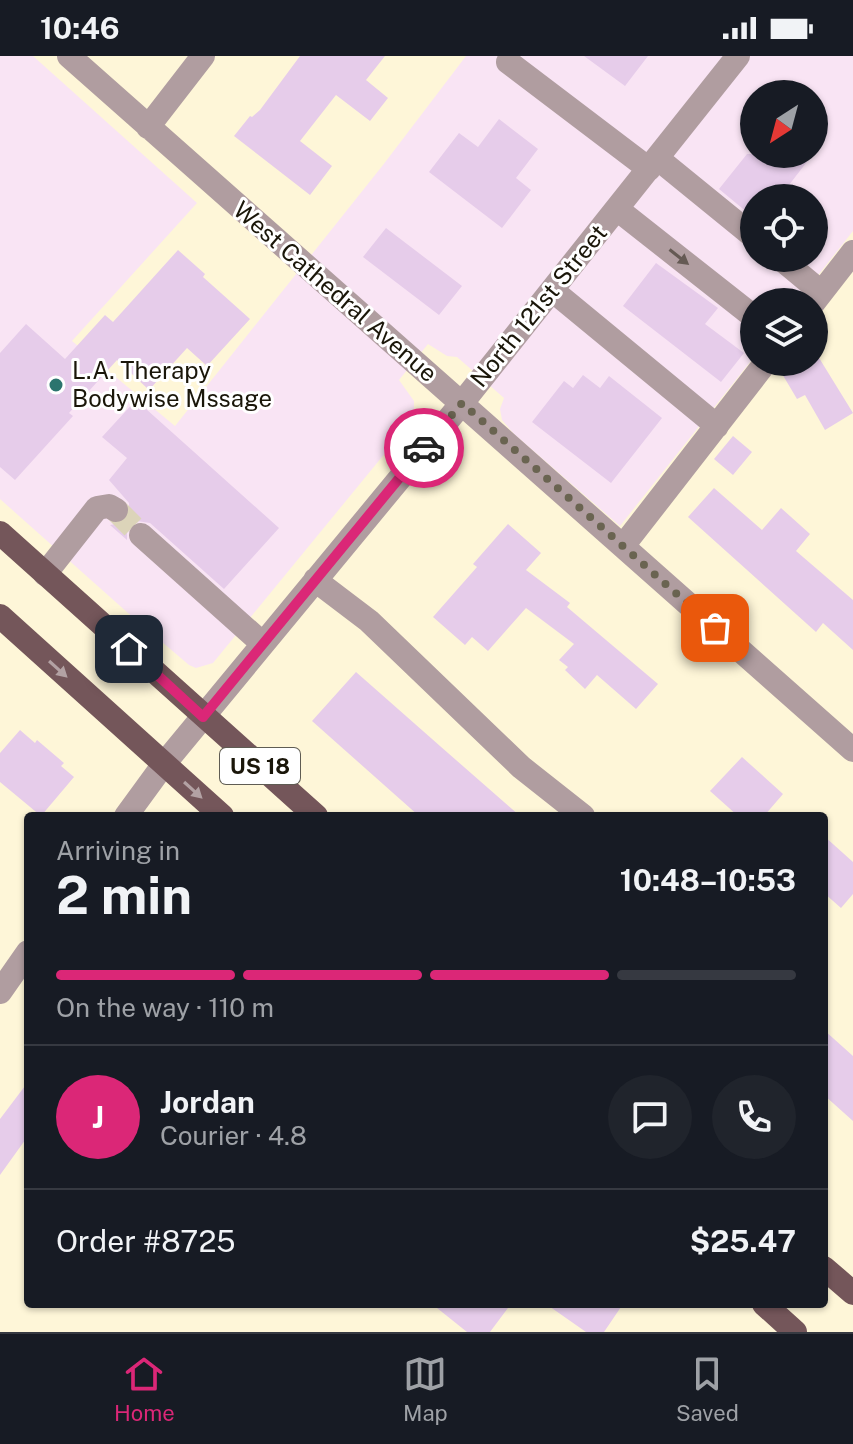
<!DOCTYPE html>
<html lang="en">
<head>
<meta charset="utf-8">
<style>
	:root { --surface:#171b24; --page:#20242c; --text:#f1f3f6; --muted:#9ea1a6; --line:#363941; --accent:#db2777 }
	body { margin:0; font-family:"Public Sans",sans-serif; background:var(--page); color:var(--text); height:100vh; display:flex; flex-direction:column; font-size:30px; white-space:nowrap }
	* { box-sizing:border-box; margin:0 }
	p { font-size:26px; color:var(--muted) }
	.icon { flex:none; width:44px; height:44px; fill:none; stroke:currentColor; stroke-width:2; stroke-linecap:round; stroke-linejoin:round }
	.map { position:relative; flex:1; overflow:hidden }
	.drawer { position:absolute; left:24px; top:756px; width:804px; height:496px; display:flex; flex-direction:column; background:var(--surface); border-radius:8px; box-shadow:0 2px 6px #0004 }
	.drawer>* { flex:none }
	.needle { width:52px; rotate:216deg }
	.tools { position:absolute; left:740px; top:24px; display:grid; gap:16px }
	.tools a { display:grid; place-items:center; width:88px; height:88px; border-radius:50%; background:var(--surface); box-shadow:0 2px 6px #0004; font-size:40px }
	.pin { position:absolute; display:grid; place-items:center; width:68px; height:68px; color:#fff; margin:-34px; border-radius:16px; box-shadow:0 4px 12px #0006 }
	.courier { position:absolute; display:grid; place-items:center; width:80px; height:80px; margin:-40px; border:6px solid #db2777; border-radius:50%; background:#fff; color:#222; box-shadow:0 2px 10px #0007 }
	.head em { font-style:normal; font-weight:700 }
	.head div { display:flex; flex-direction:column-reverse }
	.head { display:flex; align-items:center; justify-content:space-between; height:136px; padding:0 32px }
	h1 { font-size:52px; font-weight:700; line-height:60px }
	.bar { display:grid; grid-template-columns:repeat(4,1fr); gap:12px 8px; align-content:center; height:96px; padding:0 32px }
	.bar i { height:10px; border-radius:6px; background:var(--line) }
	.bar .current { background:var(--accent) }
	.bar p { grid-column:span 4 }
	.line { display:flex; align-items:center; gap:20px; padding:0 32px; border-top:2px solid var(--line) }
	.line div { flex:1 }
	.round { display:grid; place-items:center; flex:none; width:84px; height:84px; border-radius:42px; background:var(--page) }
	.status { display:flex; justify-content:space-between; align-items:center; height:56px; padding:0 40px; background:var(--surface); direction:ltr }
	.status svg { height:22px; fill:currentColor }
	.menu { display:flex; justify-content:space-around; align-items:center; height:112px; border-top:2px solid var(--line); background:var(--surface); font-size:22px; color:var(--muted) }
	.menu a { display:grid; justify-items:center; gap:4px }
	.menu .current { color:var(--accent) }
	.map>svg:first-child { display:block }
</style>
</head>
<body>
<div class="status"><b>10:46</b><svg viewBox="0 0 49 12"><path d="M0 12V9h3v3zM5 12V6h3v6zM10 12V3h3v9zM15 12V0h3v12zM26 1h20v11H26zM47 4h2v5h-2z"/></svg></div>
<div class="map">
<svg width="853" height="1276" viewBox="0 0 853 1276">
	<rect width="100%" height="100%" fill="#fef6d8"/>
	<path fill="#f9e4f4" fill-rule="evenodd" d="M0,0H33L197,147L72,285L175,370L383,109L466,0H853V175L797,246H754V301L620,470L514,378L502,364L500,353L504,342L457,301L447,300L428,288L399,324L414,345V356L400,379L213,607L196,612L189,609L128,557L0,443ZM754,38H814V98H754ZM754,142H814V202H754Z"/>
	<path fill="#e6ccea" d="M300,0H385L366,24L388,42L370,65L336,39L300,85L332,110L310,139L234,80L250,60L252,61L260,54Z
		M584,0H648L625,30Z
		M499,63L538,93L516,122L531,134L502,172L429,116L459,77L478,91Z
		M747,98H813L789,129L805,142H754V162L719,133Z
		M386,172L462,230L439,259L363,201Z
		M178,194L205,218L203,221L250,263L207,310L187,292L149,334L117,304L69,357L73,360L15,424L0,411V297L26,268L65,303L105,259L113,266Z
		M656,207L718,252L705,268L744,297L721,326L623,250Z
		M816,297L853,357L825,374L805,339L797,343L781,316L800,306H814Z
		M583,319L600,332L609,320L662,362L611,427L532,366L564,325L573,332Z
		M136,344L279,472L224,533L150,467L137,465L130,468L127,475V484L110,469L123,467L129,461V447L109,424L127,402L102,381Z
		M733,380L752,396L733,419L714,403Z
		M714,432L762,474L781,452L810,478L796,495L853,544V594L823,567L816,576L688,461Z
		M508,468L541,497L526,514L570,547L567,551L658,628L636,653L597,619L585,633L565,614L568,611L559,604L574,588L526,552L488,595L472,581L465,589L433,561L477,511L473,508Z
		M356,616L440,690L520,760H419L312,665Z
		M20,674L35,687L37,684L64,707L61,710L74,721L41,760L0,726V697Z
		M742,701L783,738L764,760H738L710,735Z
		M824,780L853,806V838L841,852L824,837Z
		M824,974L853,1000V1065L824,1039Z
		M28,1026V1080L0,1119V1063Z
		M432,1248H511L490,1276H467Z
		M546,1248H623L604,1276H586Z"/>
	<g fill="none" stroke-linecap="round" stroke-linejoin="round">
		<path stroke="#dcd4b9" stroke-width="24" stroke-dasharray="24 12" stroke-linecap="butt" d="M116,454L141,479"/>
		<path stroke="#b09da0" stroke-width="24" d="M69,0L853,694
			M508,6L649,113
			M148,71L203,0
			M657,102L754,181
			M617,153L754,261
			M780,202L821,236
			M552,234L717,370
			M814,246L853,196
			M141,479L263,588
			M623,490L766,306
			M45,518L97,452L109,450L116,454
			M315,524L369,565L521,711L583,760
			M126,760L164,708L462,347L738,0
			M0,936L28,896"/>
		<path stroke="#74565a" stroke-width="24" d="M0,477L316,760
			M0,560L222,760
			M824,1212L853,1237
			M764,1248L795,1276"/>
	</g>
	<defs><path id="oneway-solid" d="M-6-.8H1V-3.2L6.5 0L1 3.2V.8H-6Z" transform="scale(2)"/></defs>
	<use fill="#655a54" href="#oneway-solid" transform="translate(679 201) rotate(38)"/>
	<g fill="#b3a2a4">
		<use href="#oneway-solid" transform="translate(58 613) rotate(42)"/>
		<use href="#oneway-solid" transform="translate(193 734) rotate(42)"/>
	</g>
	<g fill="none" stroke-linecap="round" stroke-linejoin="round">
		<path stroke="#6a6451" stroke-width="8" stroke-dasharray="0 14.4" d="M424,392L462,347L715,572"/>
		<path stroke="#db2777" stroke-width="10" d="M129,593L203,661L424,392"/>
	</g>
	<circle fill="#2c746e" stroke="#fff" stroke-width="3" cx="56" cy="329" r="8"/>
	<g text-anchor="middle" stroke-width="6" stroke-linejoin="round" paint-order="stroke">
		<rect fill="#fff" stroke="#5f5c53" stroke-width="2" x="220" y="692" width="80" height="36" rx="6"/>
		<g font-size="22" font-weight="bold" fill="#1a1609">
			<text x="260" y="718">US 18</text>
		</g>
		<g font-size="24" fill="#1a1609" stroke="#fff">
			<text transform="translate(335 236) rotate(41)" y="8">West Cathedral Avenue</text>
			<text transform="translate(539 250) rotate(-51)" y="8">North 121st Street</text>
		</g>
		<g font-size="24" fill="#1a1609" stroke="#fff" text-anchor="start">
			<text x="72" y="323">L.A. Therapy<tspan x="72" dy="28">Bodywise Mssage</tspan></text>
		</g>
	</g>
</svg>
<div class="tools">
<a><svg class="needle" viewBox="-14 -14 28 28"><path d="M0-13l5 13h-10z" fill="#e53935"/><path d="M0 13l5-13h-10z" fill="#9ea1a6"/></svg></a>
<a><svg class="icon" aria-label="locate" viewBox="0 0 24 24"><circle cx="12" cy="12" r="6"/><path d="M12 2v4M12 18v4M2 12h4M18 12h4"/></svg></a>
<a><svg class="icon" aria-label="layers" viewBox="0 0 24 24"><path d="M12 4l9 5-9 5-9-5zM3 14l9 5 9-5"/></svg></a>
</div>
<div class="pin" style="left:715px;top:572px;background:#ea580c"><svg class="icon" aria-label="bag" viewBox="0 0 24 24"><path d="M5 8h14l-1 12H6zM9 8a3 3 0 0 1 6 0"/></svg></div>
<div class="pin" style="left:129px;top:593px;background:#1f2937"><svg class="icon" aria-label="home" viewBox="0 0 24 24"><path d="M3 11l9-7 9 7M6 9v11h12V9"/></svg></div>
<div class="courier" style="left:424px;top:392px"><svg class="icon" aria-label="car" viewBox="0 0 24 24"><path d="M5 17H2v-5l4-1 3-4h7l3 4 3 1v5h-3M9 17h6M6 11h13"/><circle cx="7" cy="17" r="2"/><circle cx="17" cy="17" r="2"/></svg></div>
<section class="drawer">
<div class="head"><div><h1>2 min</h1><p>Arriving in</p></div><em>10:48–10:53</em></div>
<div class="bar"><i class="current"></i><i class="current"></i><i class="current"></i><i></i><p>On the way · 110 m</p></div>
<div class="line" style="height:144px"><b class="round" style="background:var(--accent);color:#fff">J</b><div><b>Jordan</b><p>Courier · 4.8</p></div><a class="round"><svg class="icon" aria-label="chat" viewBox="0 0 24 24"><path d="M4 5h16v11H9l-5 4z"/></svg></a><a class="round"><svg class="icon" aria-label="phone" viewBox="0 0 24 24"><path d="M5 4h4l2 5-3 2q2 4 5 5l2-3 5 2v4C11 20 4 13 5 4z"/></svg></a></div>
<div class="line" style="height:104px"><div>Order #8725</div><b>$25.47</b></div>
</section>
</div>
<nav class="menu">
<a class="current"><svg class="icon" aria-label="home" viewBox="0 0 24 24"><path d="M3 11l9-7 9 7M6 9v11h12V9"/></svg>Home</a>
<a><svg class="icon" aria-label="map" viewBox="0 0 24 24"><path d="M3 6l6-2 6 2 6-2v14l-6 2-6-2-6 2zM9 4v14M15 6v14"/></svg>Map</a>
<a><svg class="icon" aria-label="saved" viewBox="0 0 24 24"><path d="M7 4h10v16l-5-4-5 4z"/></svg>Saved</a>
</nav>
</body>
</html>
